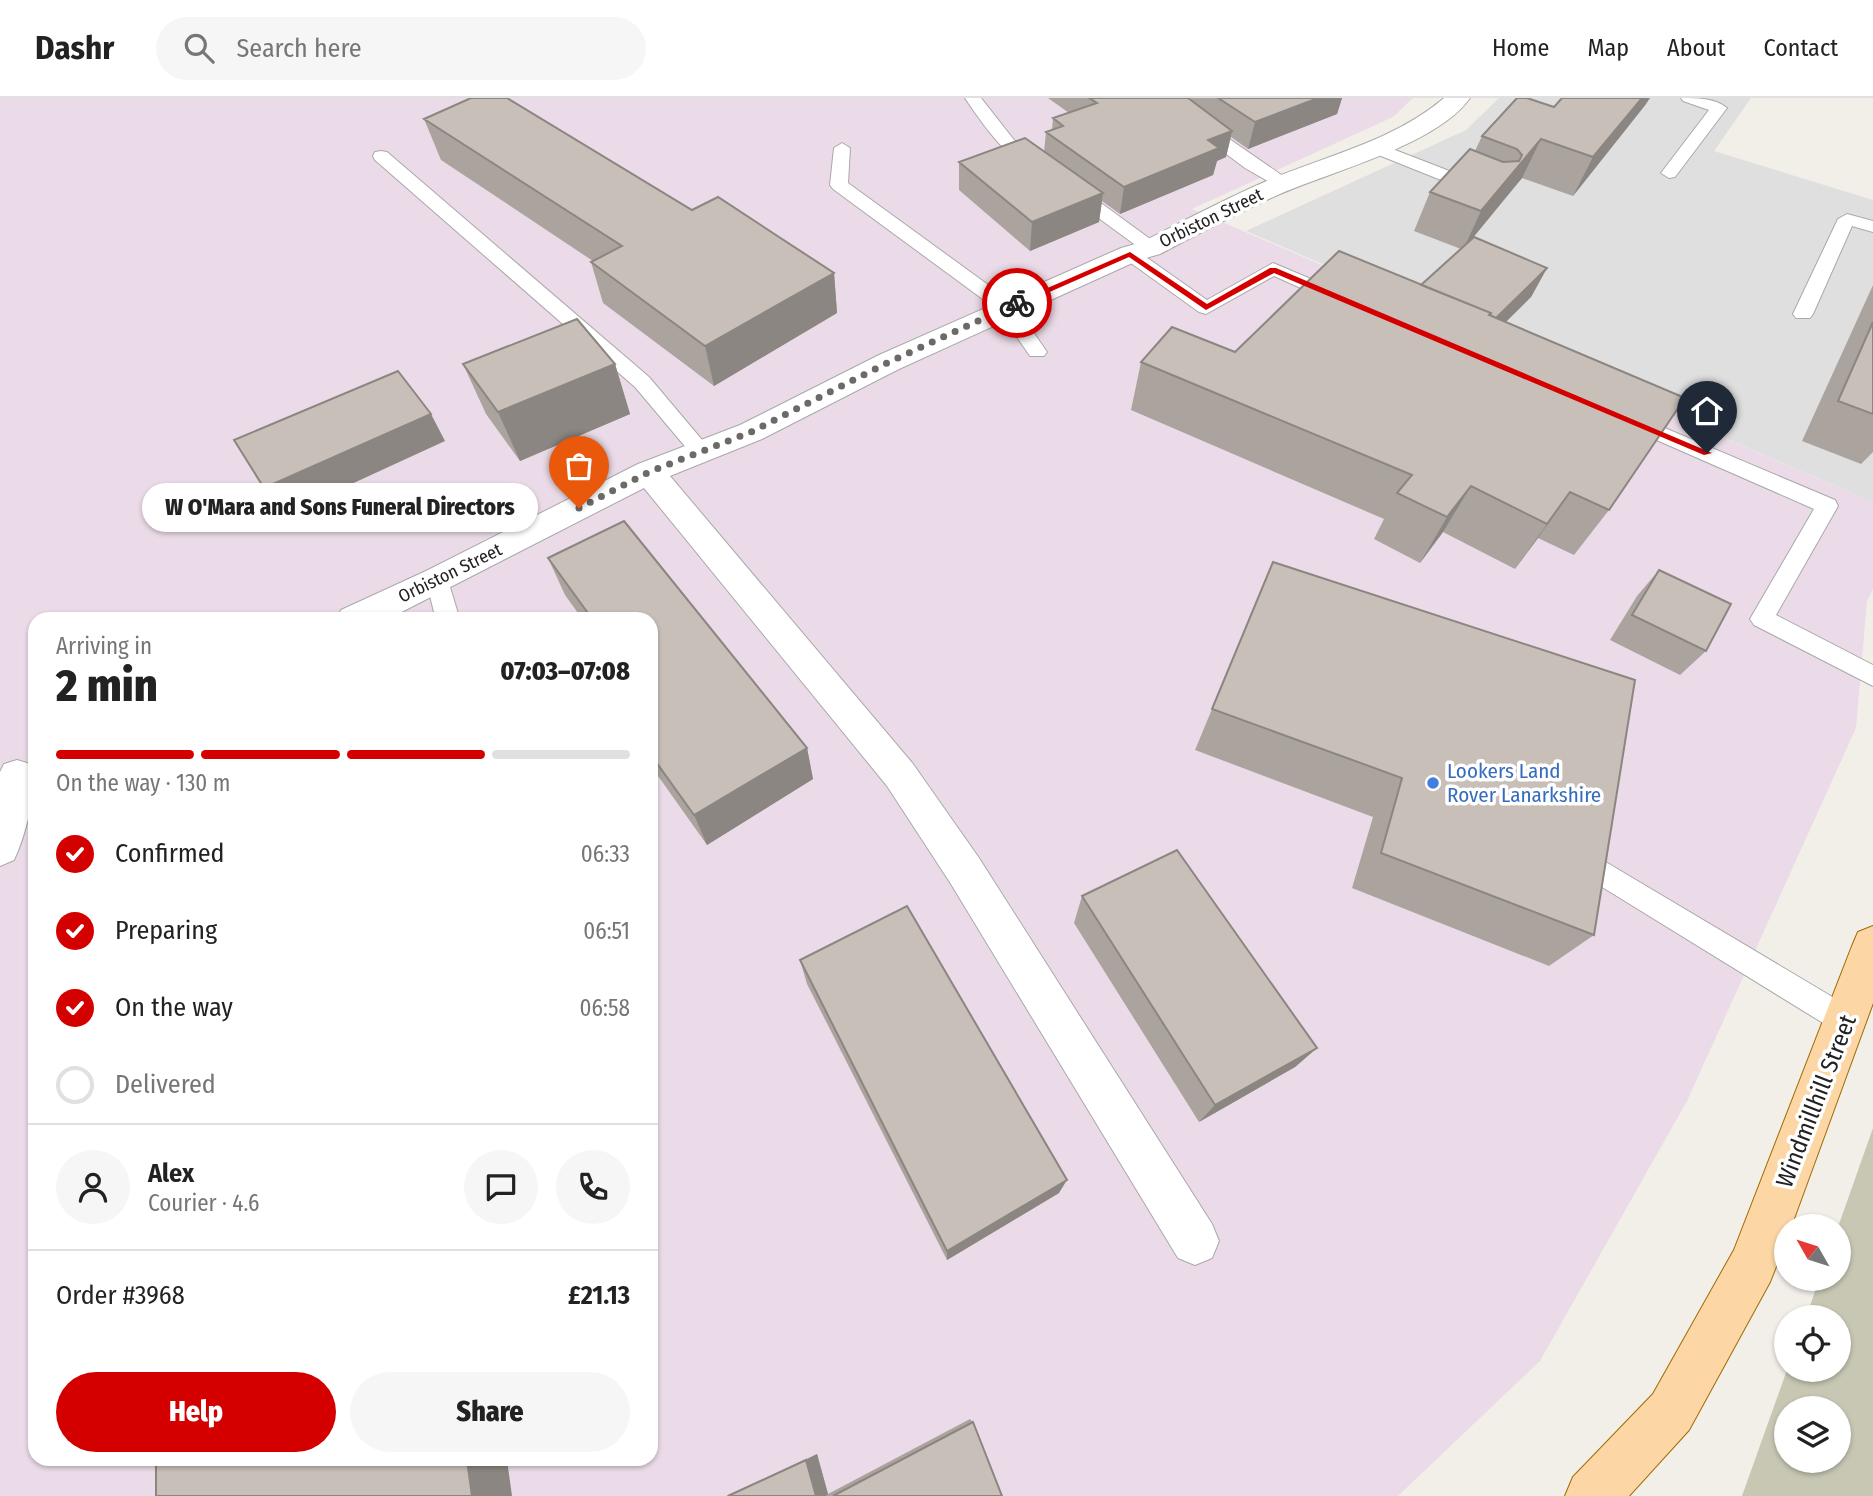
<!DOCTYPE html>
<html lang="en">
<head>
<meta charset="utf-8">
<style>
	:root { --surface:#fff; --page:#f6f6f6; --text:#222; --muted:#767676; --line:#e0e0e0; --accent:#d40000 }
	body { margin:0; font-family:"Fira Sans Condensed",sans-serif; background:var(--page); color:var(--text); height:100vh; display:flex; flex-direction:column; font-size:26px; white-space:nowrap }
	* { box-sizing:border-box; margin:0 }
	p { font-size:23px; color:var(--muted) }
	.icon { flex:none; width:38px; height:38px; fill:none; stroke:currentColor; stroke-width:2; stroke-linecap:round; stroke-linejoin:round }
	.map { position:relative; flex:1; overflow:hidden }
	.side { position:absolute; left:28px; top:514px; width:630px; height:854px; display:flex; flex-direction:column; background:var(--surface); border-radius:21px; box-shadow:0 2px 5px #0004 }
	.side>* { flex:none }
	.needle { width:46px; rotate:309deg }
	.buttons { position:absolute; left:1774px; top:1116px; display:grid; gap:14px }
	.buttons a { display:grid; place-items:center; width:77px; height:77px; border-radius:50%; background:var(--surface); box-shadow:0 2px 5px #0004; font-size:35px }
	.pin { position:absolute; display:grid; place-items:center; width:60px; height:60px; color:#fff; margin:-72px -30px; border-radius:50% 50% 50% 0; rotate:-45deg; box-shadow:0 0 7px #0007 }
	.pin .icon { rotate:45deg }
	.courier { position:absolute; display:grid; place-items:center; width:70px; height:70px; margin:-35px; border:5px solid #d40000; border-radius:50%; background:#fff; color:#222; box-shadow:0 2px 9px #0007 }
	.bubble { position:absolute; height:49px; border-radius:24px; background:var(--surface); box-shadow:0 2px 5px #0004; font-size:23px; font-weight:800; line-height:49px; text-align:center }
	.summary em { font-style:normal; font-weight:800 }
	.summary div { display:flex; flex-direction:column-reverse }
	.summary { display:flex; align-items:center; justify-content:space-between; height:119px; padding:0 28px }
	h1 { font-size:46px; font-weight:800; line-height:52px }
	.bar { display:grid; grid-template-columns:repeat(4,1fr); gap:10px 7px; align-content:center; height:84px; padding:0 28px }
	.bar i { height:9px; border-radius:5px; background:var(--line) }
	.bar .active { background:var(--accent) }
	.bar p { grid-column:span 4 }
	.line { display:flex; align-items:center; gap:18px; padding:0 28px; border-top:2px solid var(--line) }
	.line div { flex:1 }
	.round { display:grid; place-items:center; flex:none; width:74px; height:74px; border-radius:37px; background:var(--page) }
	ol { padding:0 28px; list-style:none }
	li { display:flex; align-items:center; gap:21px; height:77px }
	li p { margin-inline-start:auto }
	li .icon { padding:7px; border-radius:50%; background:var(--accent); color:#fff; stroke-width:4 }
	li:last-child { color:var(--muted) }
	li i { width:38px; height:38px; border:4px solid var(--line); border-radius:50% }
	.action { display:flex; gap:14px; margin-top:auto; padding:14px 28px }
	.action a { flex:1; height:80px; border-radius:42px; background:var(--accent); color:#fff; font-size:28px; font-weight:800; line-height:80px; text-align:center }
	.action a+a { background:var(--page); color:var(--text) }
	header { display:flex; align-items:center; gap:42px; box-sizing:border-box; height:98px; padding:0 35px; background:var(--surface); border-bottom:2px solid var(--line) }
	header strong { font-size:33px }
	nav { display:flex; gap:38px; margin-inline-start:auto; font-size:24px }
	.search { width:490px; height:63px; background:var(--page); display:flex; align-items:center; gap:18px; box-sizing:border-box; padding:0 24px; border-radius:38px; color:var(--muted); font-size:26px }
	.map>svg:first-child { display:block }
</style>
</head>
<body>
<header>
<strong>Dashr</strong>
<div class="search"><svg class="icon" aria-label="search" viewBox="0 0 24 24"><circle cx="10" cy="10" r="6"/><path d="M15 15l6 6"/></svg>Search here</div>
<nav><a>Home</a><a>Map</a><a>About</a><a>Contact</a></nav>
</header>
<div class="map">
<svg width="1873" height="1398" viewBox="0 0 1873 1398">
	<rect width="100%" height="100%" fill="#f2efe9"/>
	<path fill="#e0dfdf" d="M1499,0H1751L1714,53L1873,102V404L1246,133L1466,32Z"/>
	<path fill="#ebdbe8" fill-rule="evenodd" d="M0,0H1413L1393,19L1192,111L1873,404V491L1867,503L1856,630L1687,1003L1540,1263L1398,1398H0ZM35,522H651V1362H35Z"/>
	<path fill="#c7c7b4" fill-rule="evenodd" d="M1873,1030V1398H1742L1787,1272H1839V1220H1806L1819,1181H1839L1838,1129ZM1787,1311H1839V1363H1787Z"/>
	<g fill="none" stroke-linecap="round" stroke-linejoin="round">
		<g stroke="#a9a9a9" stroke-width="2">
			<path id="service" d="M965,0H981L1014,42L1042,63L1044,67L1042,71C1016,77 978,19 965,0Z
				M1152,0H1170L1293,85L1290,89H1278L1245,70Z
				M1681,0C1697,0 1715,0 1727,10L1675,79L1669,80L1661,75L1709,12L1683,3Z
				M842,45L850,50L848,85L1013,205L1047,254L1044,258H1030L999,213L833,91L830,87L834,50Z
				M1377,45L1483,86L1486,90L1483,94H1471L1371,54L1369,50L1371,46Z
				M381,53L387,54L649,279L708,349L712,354L708,359L701,361L694,359L635,289L375,62L373,58L375,54Z
				M1073,88L1079,89L1157,146L1160,150L1157,154H1145L1067,97L1064,93L1067,89Z
				M1847,116L1873,123V134L1852,128L1813,216L1810,220H1796L1793,216L1838,121Z
				M1130,151L1136,152L1207,202L1273,165L1344,195L1346,199L1344,203H1330L1274,178L1206,216L1199,214L1124,160L1121,156L1124,152Z
				M1627,314L1835,402L1838,408L1776,517L1873,567V588L1754,527L1750,521L1814,411L1620,326L1617,321L1620,316Z
				M438,473L446,476L460,522H436L426,482L430,476Z
				M1604,763L1856,913L1861,923L1856,933L1846,937L1836,933L1594,784L1590,775L1594,766Z"/>
		</g>
		<g stroke="#a9a9a9" stroke-width="2">
			<path id="minor" d="M1444,0H1470C1437,47 1332,73 1280,96C1239,114 1200,135 1160,156L1139,162L899,271L762,341L670,378L913,666L979,760L1212,1126L1219,1143L1212,1160L1195,1167L1178,1160L951,786L887,688L644,390L386,522H336L341,512L426,473L638,366L740,327L879,257L1121,150L1142,144C1186,122 1230,98 1276,79C1333,56 1396,41 1444,0Z
				M17,662L30,666C40,687 24,742 14,762L0,768V674L4,666Z"/>
		</g>
		<g stroke="#a06b00" stroke-width="2">
			<path id="primary" d="M1873,828V905L1791,1129H1787V1141L1770,1184L1689,1332L1629,1398H1565L1573,1379L1653,1296L1734,1152L1852,848L1858,834Z"/>
		</g>
		<use href="#service" fill="#fff" fill-rule="evenodd"/>
		<use href="#minor" fill="#fff" fill-rule="evenodd"/>
		<use href="#primary" fill="#fcd6a4" fill-rule="evenodd"/>
	</g>
	<path fill="#aba49e" d="M1048,0H1342L1337,16L1248,51L1231,39L1226,59L1217,63L1213,77L1120,116L1102,103L1099,124L1030,153L959,92V64L1044,54L1046,34L1052,32L1053,20L1069,15Z
		M1646,6L1573,98L1522,80L1470,142L1547,170L1531,199L1506,224L1609,412L1574,457L1538,440L1515,471L1443,434L1420,465L1374,441L1384,421L1131,312L1141,264L1235,254L1421,187L1461,151L1414,133L1430,94L1475,53L1482,38L1554,9Z
		M424,21L692,112L834,175L837,215L714,288L603,205L591,164L593,163L441,62Z
		M1873,187V354L1861,366L1802,343Z
		M463,266H615L630,316L520,363L486,316Z
		M624,423L807,650L813,681L707,747L651,668V522H583L565,497L548,460Z
		M1273,464L1594,837L1549,868L1352,790L1373,719L1195,652Z
		M1659,472L1706,553L1680,577L1610,542L1637,498Z
		M1082,798L1317,950L1295,969L1199,1024L1074,825Z
		M800,862L1059,1095L947,1162L807,886Z
		M970,1321L973,1324L1002,1398H726L817,1356L828,1396Z"/>
	<path fill="#8b8681" d="M1318,0H1342L1337,16L1248,51L1255,24Z
		M1642,0H1650L1646,6L1573,98L1593,59Z
		M1232,33L1226,59L1217,63L1213,77L1120,116L1124,89L1208,42Z
		M1541,41L1522,80L1463,152L1481,113Z
		M1103,95L1099,124L1030,153L1032,124Z
		M1547,170L1531,199L1480,249L1495,221Z
		M834,175L837,215L714,288L705,248Z
		M615,266L630,316L520,363L498,314Z
		M431,316L445,343L284,417L264,390Z
		M1471,388L1443,434L1420,465L1447,419Z
		M1570,394L1538,440L1515,471L1547,426Z
		M807,650L813,681L707,747L694,717Z
		M1317,950L1295,969L1199,1024L1215,1007Z
		M1067,1082L1059,1095L947,1162V1153Z
		M817,1356L828,1396L826,1398H816L806,1362Z
		M467,1362H507L512,1398H472Z"/>
	<path fill="#c7bfb8" stroke="#8b8681" stroke-width="2" d="M471,0H507L692,112L718,99L834,175L705,248L591,164L622,148L424,21Z
		M1089,0H1188L1232,33L1208,42L1219,50L1124,89L1046,34L1063,28L1053,20L1097,5Z
		M1218,0H1318L1255,24Z
		M1517,0H1527L1554,9L1562,0H1642L1593,59L1541,41L1481,113L1430,94L1470,51L1503,64L1519,63L1522,57L1517,51L1482,38Z
		M1025,40L1103,95L1032,124L959,64Z
		M1474,139L1547,170L1496,220L1490,217L1491,215L1421,187Z
		M1339,153L1491,215L1489,217L1685,300L1609,412L1570,394L1547,426L1471,388L1447,419L1397,395L1412,377L1141,264L1172,229L1235,254Z
		M577,221L615,266L498,314L463,266Z
		M1873,224V316L1838,303Z
		M398,273L431,316L264,390L234,342Z
		M624,423L807,650L694,717L651,657V522H593L548,460Z
		M1273,464L1635,582L1594,837L1381,755L1402,680L1212,611Z
		M1659,472L1731,506L1706,553L1632,517Z
		M1177,752L1317,950L1215,1007L1082,798Z
		M907,808L1067,1082L947,1153L800,862Z
		M973,1324L1002,1398H833Z
		M156,1362H467L472,1398H156Z
		M806,1362L816,1398H728Z"/>
	<path fill="#d40000" d="M1130,154L1207,206L1270,170H1276L1712,355L1704,357L1274,175L1206,212L1129,159L1020,207L1013,205Z"/>
	<g fill="none" stroke-linecap="round" stroke-linejoin="round">
		<path stroke="#6b6a68" stroke-width="7" stroke-dasharray="0 12.6" d="M579,410L649,374L751,334L889,264L1017,205"/>
	</g>
	<circle fill="#3f7fe0" stroke="#fff" stroke-width="2.5" cx="1433" cy="685" r="7"/>
	<g text-anchor="middle" stroke-width="7" stroke-linejoin="round" paint-order="stroke">
		<g font-size="18" fill="#222" stroke="#fff">
			<text transform="translate(1211 120) rotate(-26)" y="6">Orbiston Street</text>
			<text transform="translate(450 475) rotate(-26)" y="6">Orbiston Street</text>
		</g>
		<g font-size="21" fill="#366cbe" stroke="#fff" text-anchor="start">
			<text x="1447" y="680">Lookers Land<tspan x="1447" dy="24">Rover Lanarkshire</tspan></text>
		</g>
		<g font-size="24" fill="#222" stroke="#fff">
			<text transform="translate(1816 1003) rotate(-69)" y="8">Windmillhill Street</text>
		</g>
	</g>
</svg>
<div class="buttons">
<a><svg class="needle" viewBox="-14 -14 28 28"><path d="M0-13l5 13h-10z" fill="#e53935"/><path d="M0 13l5-13h-10z" fill="#767676"/></svg></a>
<a><svg class="icon" aria-label="locate" viewBox="0 0 24 24"><circle cx="12" cy="12" r="6"/><path d="M12 2v4M12 18v4M2 12h4M18 12h4"/></svg></a>
<a><svg class="icon" aria-label="layers" viewBox="0 0 24 24"><path d="M12 4l9 5-9 5-9-5zM3 14l9 5 9-5"/></svg></a>
</div>
<div class="pin" style="left:579px;top:410px;background:#ea580c"><svg class="icon" aria-label="bag" viewBox="0 0 24 24"><path d="M5 8h14l-1 12H6zM9 8a3 3 0 0 1 6 0"/></svg></div>
<div class="pin" style="left:1707px;top:355px;background:#1f2937"><svg class="icon" aria-label="home" viewBox="0 0 24 24"><path d="M3 11l9-7 9 7M6 9v11h12V9"/></svg></div>
<div class="courier" style="left:1017px;top:205px"><svg class="icon" aria-label="bike" viewBox="0 0 24 24"><circle cx="6" cy="16" r="4"/><circle cx="18" cy="16" r="4"/><path d="M6 16l4-8h5l3 8M10 8l3 8H6M13 5h3"/></svg></div>
<div class="bubble" style="left:142px;top:385px;width:396px">W O'Mara and Sons Funeral Directors</div>
<section class="side">
<div class="summary"><div><h1>2 min</h1><p>Arriving in</p></div><em>07:03–07:08</em></div>
<div class="bar"><i class="active"></i><i class="active"></i><i class="active"></i><i></i><p>On the way · 130 m</p></div>
<ol>
<li><svg class="icon" aria-label="check" viewBox="0 0 24 24"><path d="M5 12l5 5 9-10"/></svg>Confirmed<p>06:33</p></li>
<li><svg class="icon" aria-label="check" viewBox="0 0 24 24"><path d="M5 12l5 5 9-10"/></svg>Preparing<p>06:51</p></li>
<li><svg class="icon" aria-label="check" viewBox="0 0 24 24"><path d="M5 12l5 5 9-10"/></svg>On the way<p>06:58</p></li>
<li><i></i>Delivered</li>
</ol>
<div class="line" style="height:126px"><a class="round"><svg class="icon" aria-label="person" viewBox="0 0 24 24"><circle cx="12" cy="8" r="4"/><path d="M4 21q1-7 8-7t8 7"/></svg></a><div><b>Alex</b><p>Courier · 4.6</p></div><a class="round"><svg class="icon" aria-label="chat" viewBox="0 0 24 24"><path d="M4 5h16v11H9l-5 4z"/></svg></a><a class="round"><svg class="icon" aria-label="phone" viewBox="0 0 24 24"><path d="M5 4h4l2 5-3 2q2 4 5 5l2-3 5 2v4C11 20 4 13 5 4z"/></svg></a></div>
<div class="line" style="height:91px"><div>Order #3968</div><b>£21.13</b></div>
<div class="action"><a>Help</a><a>Share</a></div>
</section>
</div>
</body>
</html>
